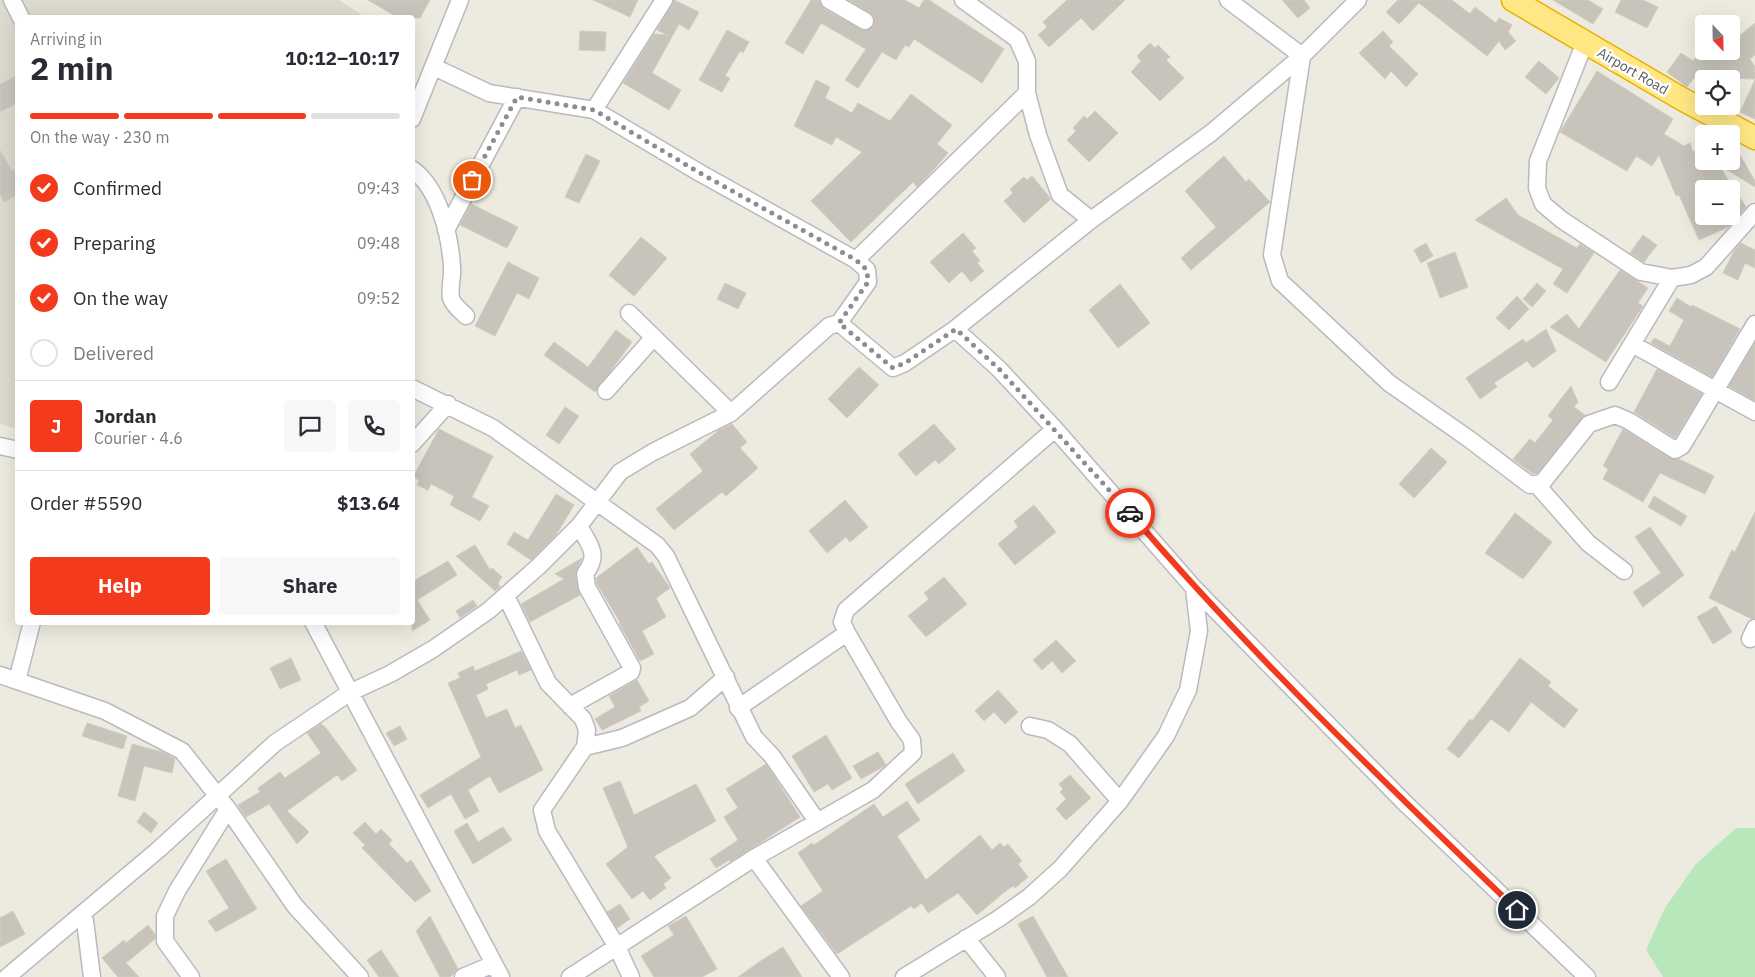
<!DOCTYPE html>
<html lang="en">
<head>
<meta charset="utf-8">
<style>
	:root { --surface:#fff; --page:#f7f7f7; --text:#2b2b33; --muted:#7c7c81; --line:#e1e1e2; --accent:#f43a1d }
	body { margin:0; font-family:"IBM Plex Sans",sans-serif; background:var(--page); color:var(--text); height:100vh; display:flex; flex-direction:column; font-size:19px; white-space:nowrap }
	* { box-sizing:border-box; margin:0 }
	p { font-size:16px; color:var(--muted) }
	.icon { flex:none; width:28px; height:28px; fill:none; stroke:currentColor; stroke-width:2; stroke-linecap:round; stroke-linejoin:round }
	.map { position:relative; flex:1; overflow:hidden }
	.drawer { position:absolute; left:15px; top:15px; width:400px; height:610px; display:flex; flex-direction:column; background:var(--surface); border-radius:5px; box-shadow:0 5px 20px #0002 }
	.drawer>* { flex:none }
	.needle { width:32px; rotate:158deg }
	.fabs { position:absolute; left:1695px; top:15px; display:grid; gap:10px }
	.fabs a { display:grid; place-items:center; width:45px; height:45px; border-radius:5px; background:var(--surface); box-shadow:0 5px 20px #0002; font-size:25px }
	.pin { position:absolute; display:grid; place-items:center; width:42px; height:42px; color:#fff; margin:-21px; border:2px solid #fff; border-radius:50%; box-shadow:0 1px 5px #0007 }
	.courier { position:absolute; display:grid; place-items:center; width:50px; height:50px; margin:-25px; border:4px solid #f43a1d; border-radius:50%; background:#fff; color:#222; box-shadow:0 1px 6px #0007 }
	.head em { font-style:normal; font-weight:800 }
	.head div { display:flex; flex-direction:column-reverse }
	.head { display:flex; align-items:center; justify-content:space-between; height:85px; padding:0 15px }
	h1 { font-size:32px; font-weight:800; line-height:38px }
	.bar { display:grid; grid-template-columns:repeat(4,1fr); gap:8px 5px; align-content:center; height:60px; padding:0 15px }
	.bar i { height:6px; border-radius:4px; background:var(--line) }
	.bar .selected { background:var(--accent) }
	.bar p { grid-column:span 4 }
	.line { display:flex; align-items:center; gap:12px; padding:0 15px; border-top:1px solid var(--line) }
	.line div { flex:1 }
	.round { display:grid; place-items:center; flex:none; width:52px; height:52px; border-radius:5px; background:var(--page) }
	ol { padding:0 15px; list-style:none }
	li { display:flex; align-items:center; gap:15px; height:55px }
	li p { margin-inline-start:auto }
	li .icon { padding:5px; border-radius:50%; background:var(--accent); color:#fff; stroke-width:4 }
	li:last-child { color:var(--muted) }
	li i { width:28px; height:28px; border:2px solid var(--line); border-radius:50% }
	.button { display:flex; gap:10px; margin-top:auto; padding:10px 15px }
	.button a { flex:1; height:58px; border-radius:5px; background:var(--accent); color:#fff; font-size:20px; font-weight:800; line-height:58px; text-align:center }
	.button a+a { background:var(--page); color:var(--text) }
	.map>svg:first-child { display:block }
</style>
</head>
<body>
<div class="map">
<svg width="1755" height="977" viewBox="0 0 1755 977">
	<rect width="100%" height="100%" fill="#edeadf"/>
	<path fill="#dcdace" d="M0,0H339L365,17L18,18L17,429L0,424Z"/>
	<path fill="#b9e7bc" d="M1736,828H1755V977H1663L1646,950L1665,908L1695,865Z"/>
	<path fill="#c8c4bc" stroke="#d2ccbd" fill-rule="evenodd" d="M368,0H430L420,18H399Z
		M593,0H638L630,17Z
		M674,0L699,12L689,30L679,24L652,73L681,90L669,110L623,83L654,34L668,35L657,30Z
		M811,0H819L824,9L864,31L873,26L874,16L849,0H905L919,8L924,0H929L1004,49L982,83L914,39L909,47L905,45L896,60L882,52L858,88L845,80L866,49L821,23L803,54L785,43Z
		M1067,0H1125L1093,31L1081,18L1049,47L1038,35L1047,27L1043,22Z
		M1282,0H1304L1310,8L1298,18Z
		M1398,0H1452L1470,14L1475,7L1496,23L1499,18L1512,25L1508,32L1516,41L1505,50L1499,41L1487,56L1419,3L1399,24L1386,12Z
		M1553,0H1588L1603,9L1593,24Z
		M1621,0H1643L1658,7L1647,28L1615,12Z
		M1755,23V55L1750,59L1755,67V79L1695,77L1687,87L1667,72L1681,53L1693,61L1702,51H1731V43Z
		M727,30L749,42L743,53L740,51L725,76L730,78L722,92L699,80Z
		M580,31L606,32L605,51L579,50Z
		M1383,31L1393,42L1389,46L1418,74L1406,87L1391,71L1385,79L1359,53Z
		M1150,43L1155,48L1158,45L1170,57L1166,60L1184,78L1160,101L1131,72L1141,61L1137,56Z
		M1539,61L1559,78L1546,94L1525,77Z
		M1597,71L1673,119L1664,134L1684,146L1690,143L1693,152L1704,147V161H1716L1746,207L1728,227L1699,240L1679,195L1676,196L1659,155L1652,166L1636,156L1627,171L1560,132ZM1704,189H1731V216H1704Z
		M18,75V103L0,112V84Z
		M816,80L830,87L825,98L852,113L858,103L890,121L911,94L952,125L937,144L948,153L935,168L917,187L913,182L851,242L811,201L862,152L836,137L832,145L794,126Z
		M1755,80V119L1740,112Z
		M1095,111L1118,133L1089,162L1067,140L1076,131L1073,128L1084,116L1087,119Z
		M0,150L12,171L18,168V194L4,202L0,194Z
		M586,154L600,161L579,203L565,197Z
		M1740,155L1755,181V187L1721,166Z
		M1224,156L1246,182L1249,179L1270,202L1191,270L1181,258L1216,227L1185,191Z
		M1032,176L1051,199L1024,223L1004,201L1013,193L1010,189L1024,177L1027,180Z
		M1506,198L1518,215L1577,248L1580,244L1594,253L1567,293L1553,284L1563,269L1475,220Z
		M471,204L518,227L507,248L460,225Z
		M963,233L976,248L972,251L980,261L977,263L984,271L971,282L962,271L949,283L930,262Z
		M1643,235L1657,245L1644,262L1630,253Z
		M641,237L667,258L634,296L609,275Z
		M1426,243L1433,256L1421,263L1414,250Z
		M1741,243L1755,250V268L1745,263L1738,280L1723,273L1734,251Z
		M1455,252L1468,287L1440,298L1427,263Z
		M508,262L539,278L529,299L517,293L495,336L475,326Z
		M1620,270L1648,288L1638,303L1643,306L1606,362L1550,327L1567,314L1579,329Z
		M725,283L746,293L738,309L717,299Z
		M1537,283L1546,291L1532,307L1523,299Z
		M1120,284L1150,323L1118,348L1089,310Z
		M1517,296L1529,309L1509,330L1496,318Z
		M1677,298L1691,307L1692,305L1740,329L1712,377L1651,343L1654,338L1670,346L1684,320L1669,311Z
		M1546,329L1556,351L1533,368L1527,361L1494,383L1497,387L1480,399L1466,378L1523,339L1526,343Z
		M616,330L632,342L595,392L544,355L554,342L588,367Z
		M1755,343V401L1729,386Z
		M859,367L879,385L847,418L828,399Z
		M1657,369L1702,394L1675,438L1634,412Z
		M1571,386L1578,402L1574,407L1585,415L1537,474H1533L1513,459L1530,439L1535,443L1553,420L1548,416Z
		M565,407L579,416L559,444L546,435Z
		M732,424L747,442L740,448L758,468L726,496L722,492L674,530L656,509L703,471L690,454L719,430Z
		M934,424L956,449L939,464L935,460L916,476L898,454Z
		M439,429L493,456L472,497L489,506L480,521L450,505L454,496L431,484L428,490L417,485L419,480L413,477Z
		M1623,429L1670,458L1679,459L1714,476L1705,494L1660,473L1643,502L1603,479L1608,469L1603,466Z
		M1431,448L1447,462L1414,498L1399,484Z
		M556,494L574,505L556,535L531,560L507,544L514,532L528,540Z
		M1654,496L1687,516L1681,526L1648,507Z
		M845,500L868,527L850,542L846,537L827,553L809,531Z
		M1034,505L1056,532L1015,565L998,544L1018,527L1014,521Z
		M1755,512V618L1752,619L1709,598L1732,550L1735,552Z
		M1515,513L1552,542L1523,579L1485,553Z
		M1650,527L1684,575L1643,607L1633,592L1661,573L1635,537Z
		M475,545L490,570L492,568L502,577L498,583L500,587L495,591L456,556Z
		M637,547L649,564L652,562L670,588L656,598L666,617L642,631L654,654L640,661L619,623L620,622L597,584L596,578Z
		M582,558L575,575L580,595L530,622L521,604L564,579L555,574Z
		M448,561L457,575L417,600L430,620L412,631V582Z
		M944,577L967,604L926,637L908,616L929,599L924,593Z
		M473,600L477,606L460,618L456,611Z
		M1716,606L1732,632L1713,644L1697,617Z
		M1056,640L1076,661L1062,673L1052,661L1042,670L1033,660Z
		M521,651L531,670L519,675L517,670L486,684L488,689L476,695L486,718L507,709L515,728L521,725L543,770L499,793L490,776L468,790L479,811L465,819L451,794L428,808L420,795L481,757L448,683L460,678L458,673L473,666L475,671Z
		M291,658L301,680L280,689L270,668Z
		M1520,658L1551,682L1548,686L1578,710L1564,728L1531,702L1509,732L1491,719L1459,758L1447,749L1470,719L1472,721Z
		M637,680L649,701L639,707L641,711L602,730L595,719L615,707L609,696Z
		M998,690L1018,712L1005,724L994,712L984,721L975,711Z
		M87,723L127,736L123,749L82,736Z
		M321,724L326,728L357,770L342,781L337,775L287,811L309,832L297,844L269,804L246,817L238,805L260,792L258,788L280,772L285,778L321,753L307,733Z
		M400,726L407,739L394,746L386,733Z
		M826,735L852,778L832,790L828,784L814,792L792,756Z
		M132,744L162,752L175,759L172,773L144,766L135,801L118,796Z
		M878,752L886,765L861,779L853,766Z
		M953,753L965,771L918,804L905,784Z
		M766,764L800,817L730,862L729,860L716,868L710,859L738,840L724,817L738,808L726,789Z
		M1070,775L1091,798L1066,820L1056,809L1066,799L1060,792L1063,789L1059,784Z
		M620,781L634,815L696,784L716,821L654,856L671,878L663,884L666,888L650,900L643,891L632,899L606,864L628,847L603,788Z
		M907,801L920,820L897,836L926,880L980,835L992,850L1000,843L1004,847L1008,844L1022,861L1018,864L1028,877L1015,888L1013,886L1007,890L977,915L958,893L928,913L922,903L914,909L911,906L837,954L801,906L823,891L798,853L812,843L814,845L874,804L883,817Z
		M144,812L158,823L151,833L137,822Z
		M365,822L376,834L381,829L392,840L389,844L407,863L411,860L431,891L415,902L362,848L365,845L353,833Z
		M467,823L478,842L503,827L512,840L473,864L454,831Z
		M226,859L257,909L216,932L208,921L229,908L206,871Z
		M620,904L630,919L617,928L607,912Z
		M13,911L25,934L0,947V918Z
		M430,916L458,969L450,977H440L416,931Z
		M686,916L717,969L702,977H654L641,956L674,935L668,926Z
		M1033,916L1068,977H1047L1018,924Z
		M148,925L155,934V939L126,963L139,977H118L102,958L124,940L126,943Z
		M783,947L802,977H738L759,962Z
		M381,950L399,977H379L367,960Z"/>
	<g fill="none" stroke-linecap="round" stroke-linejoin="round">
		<g stroke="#b7bac0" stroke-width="19">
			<path id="minor" d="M12,0L21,18
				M829,0L865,21
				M963,0L1017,39L1027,61V93L1038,135L1060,195L1091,220
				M1228,0L1302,56L1272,255L1280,281L1389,383L1469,439L1530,485L1542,483L1589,424L1615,415L1629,421L1675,450L1682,446L1755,324
				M1585,42L1538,161L1537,188L1543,204L1562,220L1641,272L1672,278L1691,275L1706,267L1755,212
				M434,67L489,93L594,110L700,173L856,260L867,270L868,282L839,323
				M594,110L664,0
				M412,119L460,0
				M412,169C439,188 450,235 452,267C453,277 449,288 451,298C453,305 460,310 466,316
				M446,230L517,97
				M856,260L1027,93
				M629,313L731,413
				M955,329L999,369L1055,429L1194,588L1405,803L1587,977
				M1632,344L1755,412
				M1609,382L1672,278
				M412,388L493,428L657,545L666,556L754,737L772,756L817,821
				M606,391L654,337
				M412,444L448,404
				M0,446L18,450
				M1537,485L1588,543L1624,571
				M506,596L548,683L583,719L587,730L585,747L542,810L547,831L617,947L631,977
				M313,622L501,977
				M1750,639L1755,628
				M0,675L105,711L182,751L228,809L295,906L360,977
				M17,681L32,622
				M570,706L631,672L632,668L587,587L585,574C600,554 590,546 579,526
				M738,708L847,633
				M1030,726L1048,730L1070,744L1120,801
				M585,747L622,738L690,708L726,677
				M754,858L841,977
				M82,914L85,921L92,977
				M966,938L997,977
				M7,977L158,850L275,743L349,693L390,674L433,649L488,611L539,566L579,526L620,472L653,452L731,413L829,326L839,323L893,368L905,363L955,329L1091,220L1211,133L1302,56L1358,0
				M191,977L165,941V916L177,891L228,809
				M463,977L494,964
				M570,977L754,858L873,790L913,753L912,740L899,722L847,633L842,622L846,610L1055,429
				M904,977L998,919L1029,897L1060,869L1120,801L1166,736L1188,690L1199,631L1194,588"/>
		</g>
		<g stroke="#ecaf00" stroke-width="25">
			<path id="highway" d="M1513,0L1682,99L1755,138"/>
		</g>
		<use href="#minor" stroke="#fff" stroke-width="16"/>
		<use href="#highway" stroke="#ffe784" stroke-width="22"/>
	</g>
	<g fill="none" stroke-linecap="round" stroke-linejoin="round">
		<path stroke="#8c8e8e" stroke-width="5" stroke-dasharray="0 9" d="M472,180L517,97L594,110L700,173L856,260L867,270L868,282L839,323L893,368L905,363L956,329L999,369L1130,513"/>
		<path stroke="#f43a1d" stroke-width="6" d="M1130,513C1250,653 1384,782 1517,910"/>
	</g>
	<g text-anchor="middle" stroke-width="5" stroke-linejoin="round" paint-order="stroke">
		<g font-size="14" fill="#585c62" stroke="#fff">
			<text transform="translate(1633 71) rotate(30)" y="5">Airport Road</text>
		</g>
	</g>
</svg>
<div class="fabs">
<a><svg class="needle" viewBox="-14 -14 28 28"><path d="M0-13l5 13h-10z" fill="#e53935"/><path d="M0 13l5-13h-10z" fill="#7c7c81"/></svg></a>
<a><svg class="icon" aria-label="locate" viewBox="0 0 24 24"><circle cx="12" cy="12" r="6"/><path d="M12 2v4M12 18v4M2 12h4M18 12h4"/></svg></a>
<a>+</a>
<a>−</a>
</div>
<div class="pin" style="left:472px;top:180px;background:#ea580c"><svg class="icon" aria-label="bag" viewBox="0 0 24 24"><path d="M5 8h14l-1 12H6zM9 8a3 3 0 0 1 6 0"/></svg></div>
<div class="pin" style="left:1517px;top:910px;background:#1f2937"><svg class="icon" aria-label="home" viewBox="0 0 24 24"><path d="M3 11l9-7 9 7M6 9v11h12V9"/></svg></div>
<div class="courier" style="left:1130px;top:513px"><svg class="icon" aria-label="car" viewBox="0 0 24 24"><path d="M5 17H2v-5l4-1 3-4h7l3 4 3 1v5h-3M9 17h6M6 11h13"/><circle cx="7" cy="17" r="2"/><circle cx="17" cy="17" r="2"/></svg></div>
<section class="drawer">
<div class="head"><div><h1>2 min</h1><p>Arriving in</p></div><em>10:12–10:17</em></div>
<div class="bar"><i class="selected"></i><i class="selected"></i><i class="selected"></i><i></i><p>On the way · 230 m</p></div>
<ol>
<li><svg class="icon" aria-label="check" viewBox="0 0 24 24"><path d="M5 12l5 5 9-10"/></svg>Confirmed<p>09:43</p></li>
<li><svg class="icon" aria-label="check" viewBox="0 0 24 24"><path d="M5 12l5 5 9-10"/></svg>Preparing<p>09:48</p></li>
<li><svg class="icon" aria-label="check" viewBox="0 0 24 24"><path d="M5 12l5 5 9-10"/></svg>On the way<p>09:52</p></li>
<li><i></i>Delivered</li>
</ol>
<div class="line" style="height:90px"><b class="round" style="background:var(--accent);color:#fff">J</b><div><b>Jordan</b><p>Courier · 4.6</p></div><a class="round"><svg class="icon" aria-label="chat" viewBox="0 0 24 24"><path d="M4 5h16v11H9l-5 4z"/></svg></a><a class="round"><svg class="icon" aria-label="phone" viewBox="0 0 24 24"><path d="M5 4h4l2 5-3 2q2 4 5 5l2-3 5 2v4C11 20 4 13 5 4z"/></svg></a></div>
<div class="line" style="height:65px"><div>Order #5590</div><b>$13.64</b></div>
<div class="button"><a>Help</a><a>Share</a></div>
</section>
</div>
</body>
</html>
